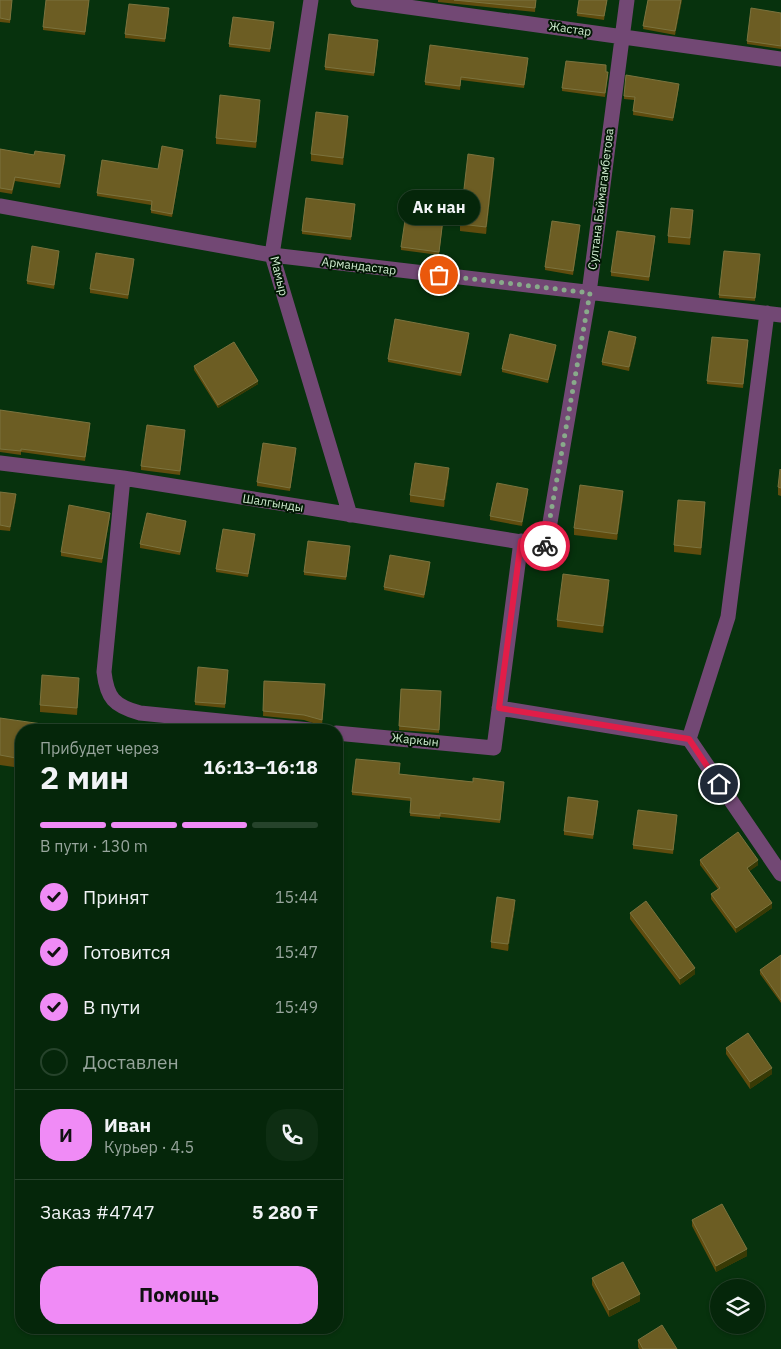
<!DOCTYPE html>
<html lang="ru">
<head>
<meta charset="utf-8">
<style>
	:root { --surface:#05260a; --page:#0e2e13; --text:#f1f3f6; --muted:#97a59c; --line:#26432b; --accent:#f08bf6 }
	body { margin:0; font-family:"IBM Plex Sans",sans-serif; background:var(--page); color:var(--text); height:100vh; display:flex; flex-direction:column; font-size:19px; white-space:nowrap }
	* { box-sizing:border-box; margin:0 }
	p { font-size:16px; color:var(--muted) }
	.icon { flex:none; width:28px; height:28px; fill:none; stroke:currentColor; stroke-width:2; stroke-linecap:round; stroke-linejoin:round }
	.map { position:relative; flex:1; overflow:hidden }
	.sheet { position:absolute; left:15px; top:724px; width:328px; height:610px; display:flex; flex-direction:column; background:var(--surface); border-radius:20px; box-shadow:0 1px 4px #0004,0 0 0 1px var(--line) }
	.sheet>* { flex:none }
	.fabs { position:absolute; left:710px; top:1279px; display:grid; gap:10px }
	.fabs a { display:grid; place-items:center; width:55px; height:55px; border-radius:50%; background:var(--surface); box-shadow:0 1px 4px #0004,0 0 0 1px var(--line); font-size:25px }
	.pin { position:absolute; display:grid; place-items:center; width:42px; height:42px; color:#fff; margin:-21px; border:2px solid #fff; border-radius:50%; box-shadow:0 1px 5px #0007 }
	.courier { position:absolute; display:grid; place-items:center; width:50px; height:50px; margin:-25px; border:4px solid #e11d48; border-radius:50%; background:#fff; color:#222; box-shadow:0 1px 6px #0007 }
	.bubble { position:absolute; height:35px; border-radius:18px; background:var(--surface); box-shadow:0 1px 4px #0004,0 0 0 1px var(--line); font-size:16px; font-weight:700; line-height:35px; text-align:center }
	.headline em { font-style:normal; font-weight:700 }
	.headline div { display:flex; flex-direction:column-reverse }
	.headline { display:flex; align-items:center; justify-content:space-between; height:85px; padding:0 25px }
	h1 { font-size:32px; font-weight:700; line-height:38px }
	.bar { display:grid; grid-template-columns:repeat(4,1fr); gap:8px 5px; align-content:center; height:60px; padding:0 25px }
	.bar i { height:6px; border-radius:4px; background:var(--line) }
	.bar .selected { background:var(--accent) }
	.bar p { grid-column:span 4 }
	.line { display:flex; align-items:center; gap:12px; padding:0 25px; border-top:1px solid var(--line) }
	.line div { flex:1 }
	.round { display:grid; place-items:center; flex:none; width:52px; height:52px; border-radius:20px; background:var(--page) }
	ol { padding:0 25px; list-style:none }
	li { display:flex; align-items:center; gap:15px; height:55px }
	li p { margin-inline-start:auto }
	li .icon { padding:5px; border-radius:50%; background:var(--accent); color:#111; stroke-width:4 }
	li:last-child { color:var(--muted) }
	li i { width:28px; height:28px; border:2px solid var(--line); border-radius:50% }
	.primary-button { display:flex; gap:10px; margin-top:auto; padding:10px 25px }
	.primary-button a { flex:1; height:58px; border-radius:20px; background:var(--accent); color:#111; font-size:20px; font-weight:700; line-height:58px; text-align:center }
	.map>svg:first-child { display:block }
</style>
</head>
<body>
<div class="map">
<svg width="781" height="1349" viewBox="0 0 781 1349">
	<rect width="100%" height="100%" fill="#07320d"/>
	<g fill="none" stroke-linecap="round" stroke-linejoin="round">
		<path stroke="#724874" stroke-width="15" d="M311,0L272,255L350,515
			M358,0L781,59
			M0,206L272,255L781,315
			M0,463L123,478L546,546L589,293L627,0
			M123,478L104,672C107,698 114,706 140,713L310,730
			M499,708L689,739
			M336,733L494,748L521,541
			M689,739L728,617L767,313
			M689,739L781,874"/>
	</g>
	<path fill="#604c0e" d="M0,0H12L10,23L0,22Z
		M89,0L85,35L43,30V27Z
		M438,0H536L535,12L438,2Z
		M579,0H607L604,20L577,16Z
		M648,0H682L675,35L643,29Z
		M169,12L165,42L125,38V34Z
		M781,13V49L747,44V41Z
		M274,26L270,52L229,47V44Z
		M378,44L374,76L325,70V67Z
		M528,61L524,88L461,80L460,90L425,85V82Z
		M608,76L605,97L562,91V88Z
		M679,87L673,121L633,115L634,100L624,99V96Z
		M260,106L256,148L216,144V138Z
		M348,122L343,165L311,161V154Z
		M0,149L65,160L60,188L15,181L12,194L0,192Z
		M183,153L172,217L151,213V205L97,196V193L158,169Z
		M494,164L486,234L460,231V224Z
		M355,208L351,240L302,234V231Z
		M693,217L690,245L668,243V236Z
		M443,222L439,255L401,250V247Z
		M580,229L573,275L545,270V267Z
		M655,239L649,281L611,276V272Z
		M59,254L54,289L27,284V281Z
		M760,258L755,301L719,298V295Z
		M134,263L128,299L90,293V289Z
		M469,336L461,376L388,362V359Z
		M748,340L743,388L707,384V381Z
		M636,341L629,371L602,365V362Z
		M556,348L548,383L502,372V369Z
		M194,366L258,384L218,408L194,370Z
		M0,410L90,427L85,461L21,452V455L0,452Z
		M185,433L180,475L141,470V466Z
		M296,451L290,491L257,486V482Z
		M781,470V496L778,495V487Z
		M449,474L444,507L410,502V495Z
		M0,492L16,499L10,531L0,530Z
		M528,492L522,526L490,520V516Z
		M623,497L617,540L574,535V528Z
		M705,509L701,555L674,552V545Z
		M110,516L102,563L61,556V552Z
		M186,524L180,555L140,548V544Z
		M255,538L248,577L216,572V569Z
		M350,550L346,580L304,575V572Z
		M430,566L424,598L384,590V587Z
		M609,586L603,633L557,627V620Z
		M228,673L225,708L195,705V702Z
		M264,681L325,689L322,726L304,720L263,716Z
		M79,684L77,715L40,712V705Z
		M401,689L441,691L439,733L399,730Z
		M0,718L42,730H21V768L0,765Z
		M399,774L504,785L500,823L440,817V819L410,816L411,801L352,795V792Z
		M598,804L593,839L564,835V831Z
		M677,818L673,854L633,849V845Z
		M700,860L758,865L749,871L772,908L736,933L711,899V894L718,889L700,865Z
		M515,906L508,951L491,948V942Z
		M630,913L695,974L680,985L630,919Z
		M781,955V1003L760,974V970Z
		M726,1048L772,1074L750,1089L726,1054Z
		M692,1220L747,1256L716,1272L692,1226Z
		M592,1278L640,1301L609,1317L592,1285Z
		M638,1340L677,1349H639L638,1347Z"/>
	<path fill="#383a05" d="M681,0H682L675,35V31Z
		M260,100V106L256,148V142Z
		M348,116V122L343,165V158Z
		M183,150V153L172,217V214Z
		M65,155V160L60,188V184Z
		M494,158V164L486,234V227Z
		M693,210V217L690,245V238Z
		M469,333V336L461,376V373Z
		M636,337V341L629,371V367Z
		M556,345V348L548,383V380Z
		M258,381V384L218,408V405Z
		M449,468V474L444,507V500Z
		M528,489V492L522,526V522Z
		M623,491V497L617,540V534Z
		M16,494V499L10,531V527Z
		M705,502V509L701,555V548Z
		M110,513V516L102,563V559Z
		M186,521V524L180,555V552Z
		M430,562V566L424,598V595Z
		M609,580V586L603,633V626Z
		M758,860V865L747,873V868Z
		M515,900V906L508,951V944Z
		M772,903V908L736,933V928Z
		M695,968V974L680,985V979Z
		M772,1068V1074L750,1089V1082Z
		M747,1249V1256L716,1272V1266Z
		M640,1294V1301L609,1317V1310Z"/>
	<path fill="#6c5d23" stroke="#7b733e" d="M0,0H12L10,20L0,18Z
		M46,0H89L85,32L43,27Z
		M454,0H536L535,8Z
		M579,0H607L604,16L577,13Z
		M648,0H681L675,31L643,26Z
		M129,4L169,8L165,39L125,34Z
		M751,8L781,13V46L747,41Z
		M233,17L274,22L270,49L229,44Z
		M329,34L378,40L374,73L325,67Z
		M430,45L528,58L524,85L461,77L460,86L425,82Z
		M566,61L606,65V72H608L605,93L562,88Z
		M626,75L679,84L673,118L633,111L635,97L624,96Z
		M220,95L260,100L256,142L216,138Z
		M316,112L348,116L343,158L311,154Z
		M162,146L183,150L172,214L151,210L152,201L97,193L102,160L158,169Z
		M0,149L34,155L35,151L65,155L60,184L15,177L12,190L0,188Z
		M468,154L494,158L486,227L460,224Z
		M306,198L355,204L351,237L302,231Z
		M671,208L693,210L690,238L668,236Z
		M406,214L443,219L439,252L401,247Z
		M552,221L580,225L573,271L545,267Z
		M617,231L655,236L649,277L611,272Z
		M32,246L59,251L54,285L27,281Z
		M724,251L760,254L755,298L719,295Z
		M96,253L134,259L128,295L90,289Z
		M395,319L469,333L461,373L388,359Z
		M609,331L636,337L629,367L602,362Z
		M510,334L556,345L548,380L502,369Z
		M712,337L748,340L743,384L707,381Z
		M234,342L258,381L218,405L194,366Z
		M0,410L90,423L85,457L21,449V451L0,449Z
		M147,425L185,430L180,471L141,466Z
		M263,443L296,448L290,488L257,482Z
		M415,463L449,468L444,500L410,495Z
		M780,469L781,470V488L778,487Z
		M497,483L528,489L522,522L490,516Z
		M580,485L623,491L617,534L574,528Z
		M0,492L16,494L10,527L0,525Z
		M678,500L705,502L701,548L674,545Z
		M69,505L110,513L102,559L61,552Z
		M147,513L186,521L180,552L140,544Z
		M223,529L255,534L248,574L216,569Z
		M308,541L350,546L346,577L304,572Z
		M390,555L430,562L424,595L384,587Z
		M563,574L609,580L603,626L557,620Z
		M198,667L228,670L225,704L195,702Z
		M42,675L79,678L77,708L40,705Z
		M264,681L325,684L322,720L304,715L263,711Z
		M401,689L441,691L439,730L399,726Z
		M0,718L42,724L41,730H21V759L0,755Z
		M356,759L400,763L399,774L473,782V778L504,782L500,820L440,813V816L410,813L411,798L352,792Z
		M568,797L598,801L593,835L564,831Z
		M638,810L677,815L673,850L633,845Z
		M738,832L758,860L747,868L772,903L736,928L711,894L720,888L700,860Z
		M497,897L515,900L508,944L491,942Z
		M646,901L695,968L680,979L630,913Z
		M781,955V1000L760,970Z
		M748,1033L772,1068L750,1082L726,1048Z
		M722,1204L747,1249L716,1266L692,1220Z
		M623,1262L640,1294L609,1310L592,1278Z
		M662,1325L677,1349H643L638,1340Z"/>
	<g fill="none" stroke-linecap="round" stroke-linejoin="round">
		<path stroke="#88aa8a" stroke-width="5" stroke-dasharray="0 9" d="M439,275L590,293L545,546"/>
		<path stroke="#e11d48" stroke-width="6" d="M545,546L521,541L499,708L689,739L719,784"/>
	</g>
	<g text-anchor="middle" stroke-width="4" stroke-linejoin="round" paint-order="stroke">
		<g font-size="12" fill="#cdeacd" stroke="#021704">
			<text transform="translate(570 29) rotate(8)" y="4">Жастар</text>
			<text transform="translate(601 199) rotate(-83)" y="4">Султана Баймагамбетова</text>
			<text transform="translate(359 266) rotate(7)" y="4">Армандастар</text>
			<text transform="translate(279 276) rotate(76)" y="4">Мамыр</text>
			<text transform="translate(273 503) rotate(9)" y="4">Шалгынды</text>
			<text transform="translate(415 740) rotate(6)" y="4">Жаркын</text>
		</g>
	</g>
</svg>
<div class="fabs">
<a><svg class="icon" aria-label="layers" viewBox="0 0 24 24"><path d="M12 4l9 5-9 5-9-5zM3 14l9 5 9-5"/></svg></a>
</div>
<div class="pin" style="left:439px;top:275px;background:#ea580c"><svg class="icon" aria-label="bag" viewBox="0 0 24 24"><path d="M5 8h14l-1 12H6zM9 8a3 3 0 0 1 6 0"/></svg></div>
<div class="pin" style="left:719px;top:784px;background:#1f2937"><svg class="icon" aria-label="home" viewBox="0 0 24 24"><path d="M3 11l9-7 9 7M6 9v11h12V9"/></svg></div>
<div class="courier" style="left:545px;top:546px"><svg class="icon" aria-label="bike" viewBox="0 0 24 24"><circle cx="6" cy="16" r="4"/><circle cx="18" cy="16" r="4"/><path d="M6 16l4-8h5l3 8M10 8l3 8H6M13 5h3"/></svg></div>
<div class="bubble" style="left:398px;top:190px;width:82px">Ак нан</div>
<section class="sheet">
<div class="headline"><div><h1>2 мин</h1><p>Прибудет через</p></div><em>16:13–16:18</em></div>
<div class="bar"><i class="selected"></i><i class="selected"></i><i class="selected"></i><i></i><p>В пути · 130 m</p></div>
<ol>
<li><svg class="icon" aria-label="check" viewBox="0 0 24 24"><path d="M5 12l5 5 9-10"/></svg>Принят<p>15:44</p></li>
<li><svg class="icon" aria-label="check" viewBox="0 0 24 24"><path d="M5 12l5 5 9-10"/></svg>Готовится<p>15:47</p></li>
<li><svg class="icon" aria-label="check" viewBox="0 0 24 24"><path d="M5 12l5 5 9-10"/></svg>В пути<p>15:49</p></li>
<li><i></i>Доставлен</li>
</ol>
<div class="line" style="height:90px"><b class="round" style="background:var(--accent);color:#111">И</b><div><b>Иван</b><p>Курьер · 4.5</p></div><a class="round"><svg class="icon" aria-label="phone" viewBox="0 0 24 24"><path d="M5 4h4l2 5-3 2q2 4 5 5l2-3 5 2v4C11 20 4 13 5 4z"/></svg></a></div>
<div class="line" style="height:65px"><div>Заказ #4747</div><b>5 280 ₸</b></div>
<div class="primary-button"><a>Помощь</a></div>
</section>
</div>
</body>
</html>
